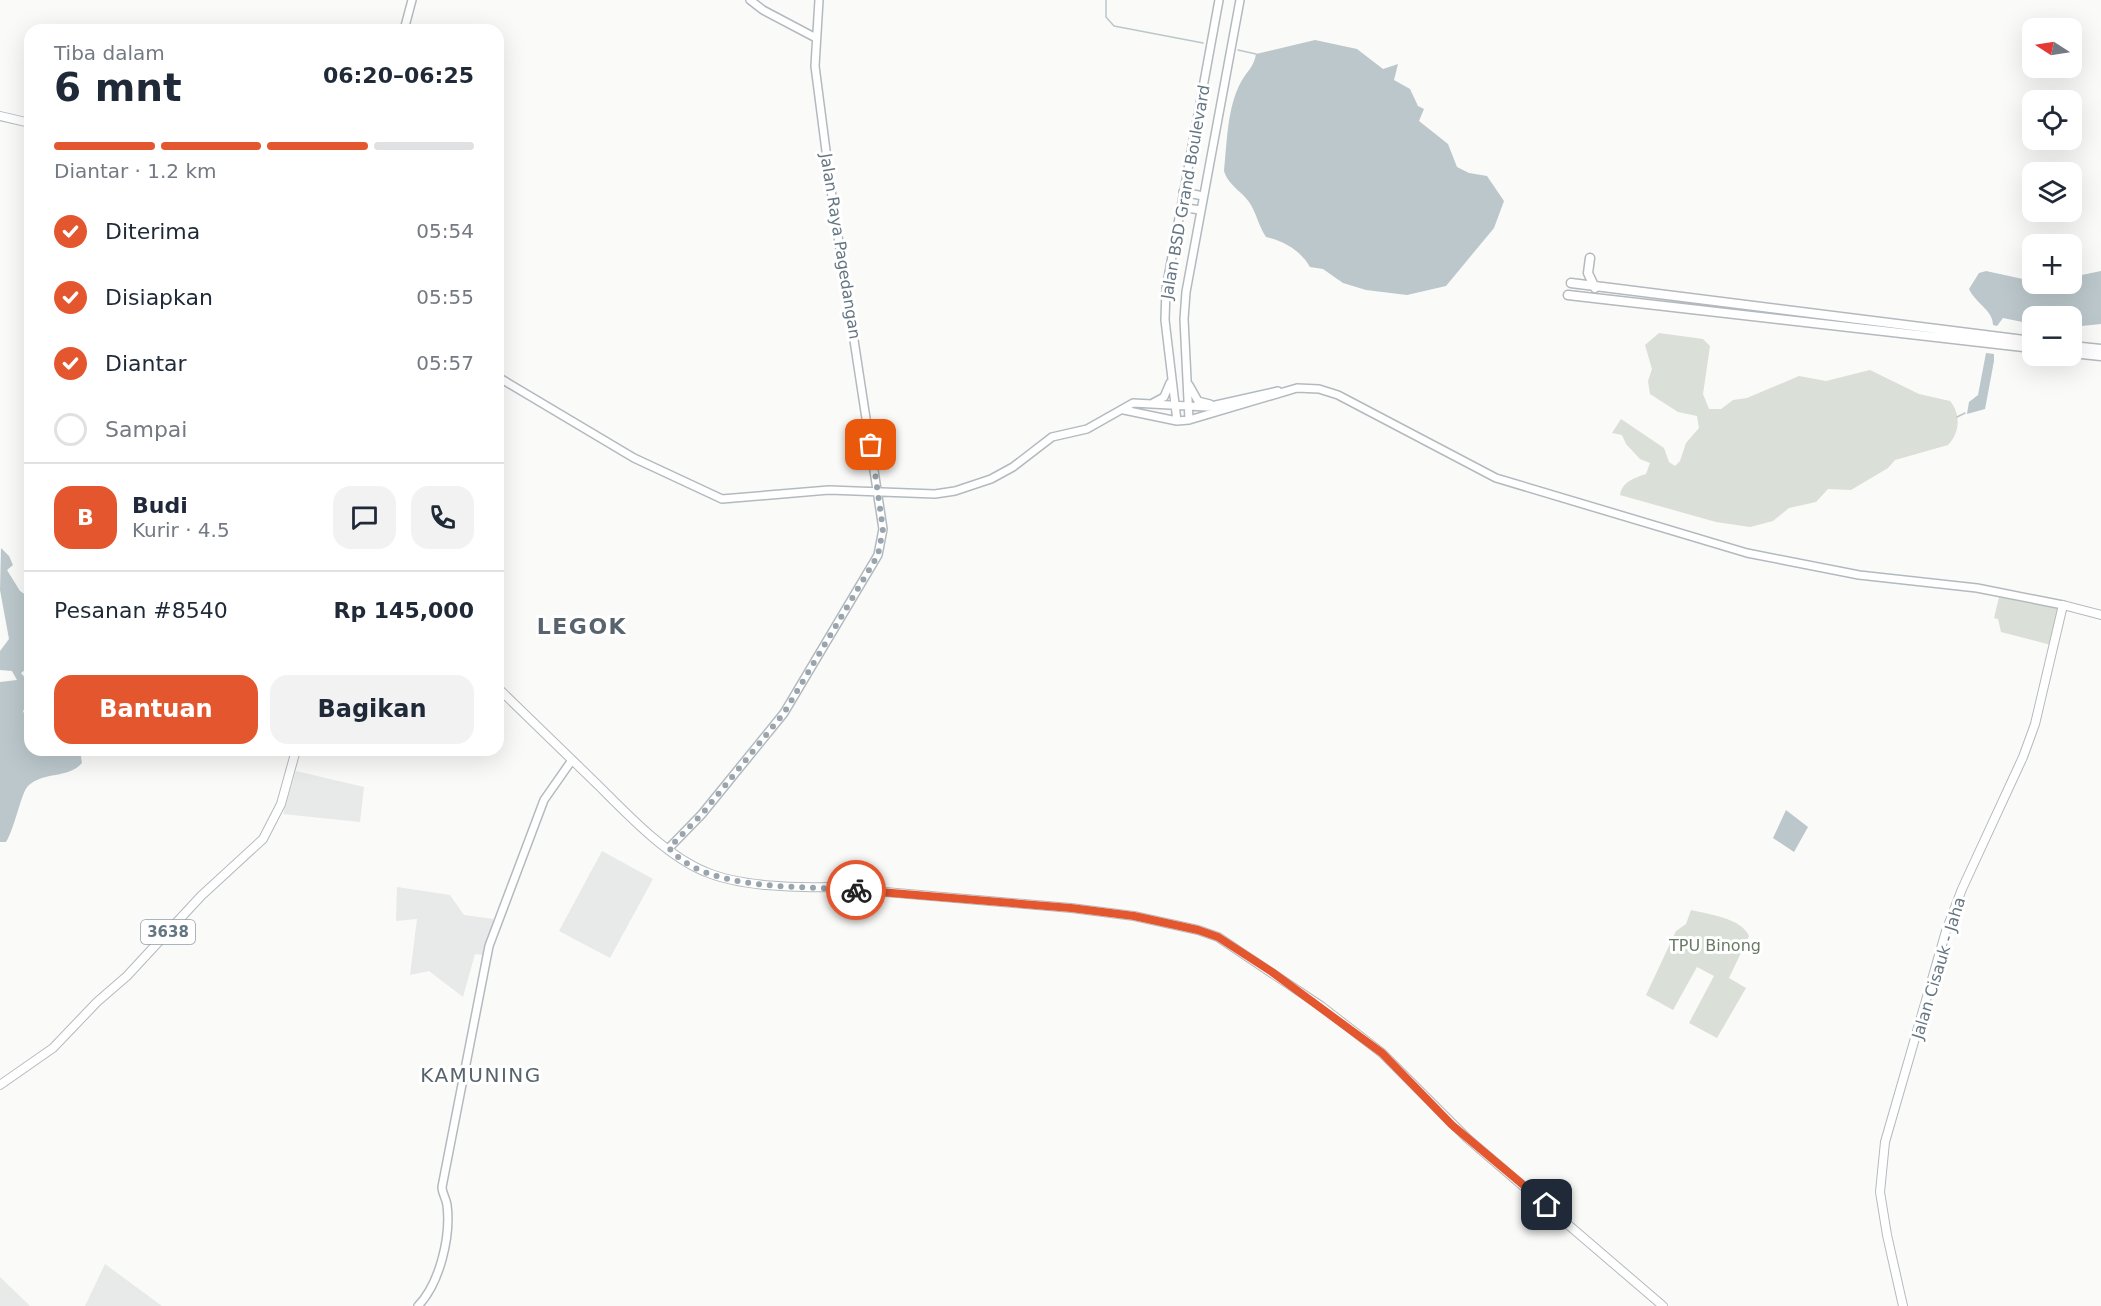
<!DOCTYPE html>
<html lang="id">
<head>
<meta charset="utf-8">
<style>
	:root { --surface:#fff; --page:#f2f2f3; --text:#1f2937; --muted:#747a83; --line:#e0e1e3; --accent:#e4572e }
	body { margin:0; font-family:"DejaVu Sans",sans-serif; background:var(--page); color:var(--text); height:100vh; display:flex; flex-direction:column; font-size:22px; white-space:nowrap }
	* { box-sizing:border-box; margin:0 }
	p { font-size:20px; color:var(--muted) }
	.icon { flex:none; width:33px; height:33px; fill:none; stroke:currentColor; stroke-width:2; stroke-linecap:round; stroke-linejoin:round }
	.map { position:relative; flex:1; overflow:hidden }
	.details { position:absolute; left:24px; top:24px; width:480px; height:732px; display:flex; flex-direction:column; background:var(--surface); border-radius:18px; box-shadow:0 6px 24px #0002 }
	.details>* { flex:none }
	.needle { width:39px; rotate:282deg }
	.fabs { position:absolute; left:2022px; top:18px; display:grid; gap:12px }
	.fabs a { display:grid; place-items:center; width:60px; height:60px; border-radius:12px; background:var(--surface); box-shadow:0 6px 24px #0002; font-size:30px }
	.pin { position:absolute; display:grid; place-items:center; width:51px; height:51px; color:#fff; margin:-26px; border-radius:12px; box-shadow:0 3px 9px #0006 }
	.courier { position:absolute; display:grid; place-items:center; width:60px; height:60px; margin:-30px; border:4px solid #e4572e; border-radius:50%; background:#fff; color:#222; box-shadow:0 2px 8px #0007 }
	.overview em { font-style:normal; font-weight:800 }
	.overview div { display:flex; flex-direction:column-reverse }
	.overview { display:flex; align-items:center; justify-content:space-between; height:102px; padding:0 30px }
	h1 { font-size:39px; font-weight:800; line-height:45px }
	.bar { display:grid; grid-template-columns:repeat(4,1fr); gap:9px 6px; align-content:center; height:72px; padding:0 30px }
	.bar i { height:8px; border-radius:4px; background:var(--line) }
	.bar .selected { background:var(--accent) }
	.bar p { grid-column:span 4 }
	.line { display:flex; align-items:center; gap:15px; padding:0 30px; border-top:2px solid var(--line) }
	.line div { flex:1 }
	.round { display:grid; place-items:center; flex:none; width:63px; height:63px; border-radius:18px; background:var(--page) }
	ol { padding:0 30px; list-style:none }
	li { display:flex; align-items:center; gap:18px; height:66px }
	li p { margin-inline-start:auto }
	li .icon { padding:6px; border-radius:50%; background:var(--accent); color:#fff; stroke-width:4 }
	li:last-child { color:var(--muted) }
	li i { width:33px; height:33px; border:3px solid var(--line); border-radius:50% }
	.action { display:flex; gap:12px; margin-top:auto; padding:12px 30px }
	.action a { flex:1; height:69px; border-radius:18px; background:var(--accent); color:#fff; font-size:24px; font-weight:800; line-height:69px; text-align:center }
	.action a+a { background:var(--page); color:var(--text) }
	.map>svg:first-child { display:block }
</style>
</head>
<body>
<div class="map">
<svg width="2101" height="1306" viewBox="0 0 2101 1306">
	<rect width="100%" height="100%" fill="#fafaf8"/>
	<path fill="#e8e9e9" d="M296,771L364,787L360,822L283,814Z
		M602,851L653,879L610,958L559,931Z
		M397,887L450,895L464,915L494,919L483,955L475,954L463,997L429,971L410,975L417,919L396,921Z
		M105,1264L162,1306H85Z
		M0,1277L30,1306H0Z"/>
	<path fill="#dadfd7" d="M1659,333L1703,339L1710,346L1703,394L1709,409H1721L1733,400L1747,398L1799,376L1826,381L1870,370L1919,394L1950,401C1961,414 1960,433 1948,445L1895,460L1888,468L1851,490L1828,489L1816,502L1789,508L1773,521L1750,527L1716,522L1620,495C1622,482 1634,478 1646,474L1650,463L1640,459L1626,444L1622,435L1612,433L1621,419L1664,448L1669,462L1675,466L1680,461L1686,443L1699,428L1697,416L1678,412L1650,394L1648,381L1652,369L1645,345Z
		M1999,597L2059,609L2051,645L2001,632L1998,619L1994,618Z
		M1691,910C1707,914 1742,918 1749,936L1729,978L1746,988L1717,1038L1689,1023L1714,976L1697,967L1673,1010L1646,995L1676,931L1686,924Z"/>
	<path fill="#bbc7cb" d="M1315,40L1357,49L1383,69L1398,64L1394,80L1410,89L1418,106L1424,109L1419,121L1448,144L1457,167L1469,173L1487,176L1504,201L1494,228L1446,286L1407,295L1366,290L1343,283L1323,269L1310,267C1301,251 1284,241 1266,237C1259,226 1257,216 1251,205C1244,192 1229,187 1224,171C1227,144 1227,107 1241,82C1247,71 1254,67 1256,54Z
		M1986,271L2032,281V284H2072V277L2101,271V324L2072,327V316H2032V324L2003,318L1997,326L1993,325C1993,310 1976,304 1969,289L1979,273Z
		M1986,353L1994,354V361L1985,409L1967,414L1969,402L1978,395Z
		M1,548L9,556L13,565L7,570L20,591L30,598V666L21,673L27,680L30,679V701L23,711L27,719L30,717V750H80L82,763C68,779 44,771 28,786C21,793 15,828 6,842H0V682L17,680L12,671L0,670V651L9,639L0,590Z
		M1786,810L1808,827L1794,852L1773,838Z"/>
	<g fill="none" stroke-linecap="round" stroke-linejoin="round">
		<path stroke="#bbc7cb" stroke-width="1.5" d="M1106,0V17L1114,26L1203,43
			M1238,50L1256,54
			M1957,417L1965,413"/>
		<g stroke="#b3babf" stroke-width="10">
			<path id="secondary" d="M750,0L763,10L816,38
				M404,30L412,0
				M1183,192L1203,196
				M1180,207L1200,210
				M498,377L634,458L722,499L829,490L935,494L955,491L991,479L1013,467L1052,437L1087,429L1133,403L1207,407L1278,391
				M1189,385L1198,401L1210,404
				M1153,403L1164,397L1170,383
				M1124,410L1177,421L1189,420L1297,388L1319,389L1338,395L1496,478L1747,553L1859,575L1977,588L2063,605
				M1189,420L1184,319L1186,292L1240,0
				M1177,421L1165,320L1166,289L1219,0
				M669,848L702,814L784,713L878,555L883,529L832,197L815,66L819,0
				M418,1306C440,1283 451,1236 447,1205C446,1198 442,1193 442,1187L489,946L544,800L572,760"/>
		</g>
		<g stroke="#b5babe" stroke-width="10">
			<path id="primary" d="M0,116L30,123
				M498,688C532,721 566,754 600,787C629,816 668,857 706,872C739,886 793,888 828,887L1071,908L1134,916L1198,930L1218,937L1321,1006L1382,1053L1467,1138L1663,1306
				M0,1085L53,1048L97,1002L127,976L201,896L263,839L281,804L296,750
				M1903,1306L1887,1235L1880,1192L1885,1142L1946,931L1962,889L2023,757L2035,724L2063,605L2101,615"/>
		</g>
		<g stroke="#b4b9bd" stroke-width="11">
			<path id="highway" d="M1590,258L1588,273L1595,288
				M1571,283L2032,341
				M1568,295L2032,348
				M2072,346L2101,349
				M2072,353L2101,356"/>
		</g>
		<use href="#secondary" stroke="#fff" stroke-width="7"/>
		<use href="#primary" stroke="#fff" stroke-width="8"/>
		<use href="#highway" stroke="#fff" stroke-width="8"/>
	</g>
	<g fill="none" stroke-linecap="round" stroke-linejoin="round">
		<path stroke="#99a4ac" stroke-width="6" stroke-dasharray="0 10.8" d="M856,890C803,885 707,893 669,848L702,814L784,713L878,555L883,529L871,445"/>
		<path stroke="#e4572e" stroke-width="8" d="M856,890L1071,908L1134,916L1198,930L1218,937L1272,972L1382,1053L1452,1125L1547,1205"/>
	</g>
	<g text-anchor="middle" stroke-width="6" stroke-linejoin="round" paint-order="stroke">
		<rect fill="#fff" stroke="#939fa8" stroke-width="1.5" x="141" y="920" width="54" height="24" rx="4.5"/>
		<g font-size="15" font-weight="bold" fill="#657683">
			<text x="168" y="937">3638</text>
		</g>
		<g font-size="16" fill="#657683" stroke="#fff">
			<text transform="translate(1185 192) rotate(-80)" y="6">Jalan BSD Grand Boulevard</text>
			<text transform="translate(841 246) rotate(81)" y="6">Jalan Raya Pagedangan</text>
			<text transform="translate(1938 968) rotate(-73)" y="6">Jalan Cisauk - Jaha</text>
		</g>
		<g font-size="16" fill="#687a64" stroke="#fff">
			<text x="1715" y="951">TPU Binong</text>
		</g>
		<g font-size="20" letter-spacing="1.5" fill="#57646e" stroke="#fff">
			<text x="481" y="1082">KAMUNING</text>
		</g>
		<g font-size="22" font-weight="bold" letter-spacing="1.5" fill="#57646e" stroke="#fff">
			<text x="582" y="634">LEGOK</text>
		</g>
	</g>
</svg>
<div class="fabs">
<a><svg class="needle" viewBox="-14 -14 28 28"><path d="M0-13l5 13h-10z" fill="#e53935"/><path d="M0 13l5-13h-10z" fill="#747a83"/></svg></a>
<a><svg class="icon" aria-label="locate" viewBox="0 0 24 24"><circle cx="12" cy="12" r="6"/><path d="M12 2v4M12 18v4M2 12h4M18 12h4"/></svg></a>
<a><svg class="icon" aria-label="layers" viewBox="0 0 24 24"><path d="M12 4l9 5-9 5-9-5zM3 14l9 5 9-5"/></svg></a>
<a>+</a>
<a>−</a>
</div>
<div class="pin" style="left:871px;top:445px;background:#ea580c"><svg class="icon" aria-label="bag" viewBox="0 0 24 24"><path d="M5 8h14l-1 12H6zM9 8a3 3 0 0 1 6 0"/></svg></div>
<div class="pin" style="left:1547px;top:1205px;background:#1f2937"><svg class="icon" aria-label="home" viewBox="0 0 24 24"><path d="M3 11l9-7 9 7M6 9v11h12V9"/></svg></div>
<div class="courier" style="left:856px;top:890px"><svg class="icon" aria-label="bike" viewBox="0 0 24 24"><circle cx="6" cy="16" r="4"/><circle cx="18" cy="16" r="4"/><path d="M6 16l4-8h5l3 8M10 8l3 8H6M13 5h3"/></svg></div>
<section class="details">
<div class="overview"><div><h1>6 mnt</h1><p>Tiba dalam</p></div><em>06:20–06:25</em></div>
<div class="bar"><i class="selected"></i><i class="selected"></i><i class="selected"></i><i></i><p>Diantar · 1.2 km</p></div>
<ol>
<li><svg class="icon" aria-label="check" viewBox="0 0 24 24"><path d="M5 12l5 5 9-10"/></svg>Diterima<p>05:54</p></li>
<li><svg class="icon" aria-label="check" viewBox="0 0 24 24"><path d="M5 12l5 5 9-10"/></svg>Disiapkan<p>05:55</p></li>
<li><svg class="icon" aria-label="check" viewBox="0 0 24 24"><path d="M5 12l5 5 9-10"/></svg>Diantar<p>05:57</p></li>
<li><i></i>Sampai</li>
</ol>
<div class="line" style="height:108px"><b class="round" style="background:var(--accent);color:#fff">B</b><div><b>Budi</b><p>Kurir · 4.5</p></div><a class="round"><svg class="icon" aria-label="chat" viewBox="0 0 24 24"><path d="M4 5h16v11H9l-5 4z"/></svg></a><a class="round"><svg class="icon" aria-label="phone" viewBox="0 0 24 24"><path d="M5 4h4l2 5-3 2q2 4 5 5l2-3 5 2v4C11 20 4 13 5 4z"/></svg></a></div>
<div class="line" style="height:78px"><div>Pesanan #8540</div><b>Rp 145,000</b></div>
<div class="action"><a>Bantuan</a><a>Bagikan</a></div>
</section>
</div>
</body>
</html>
